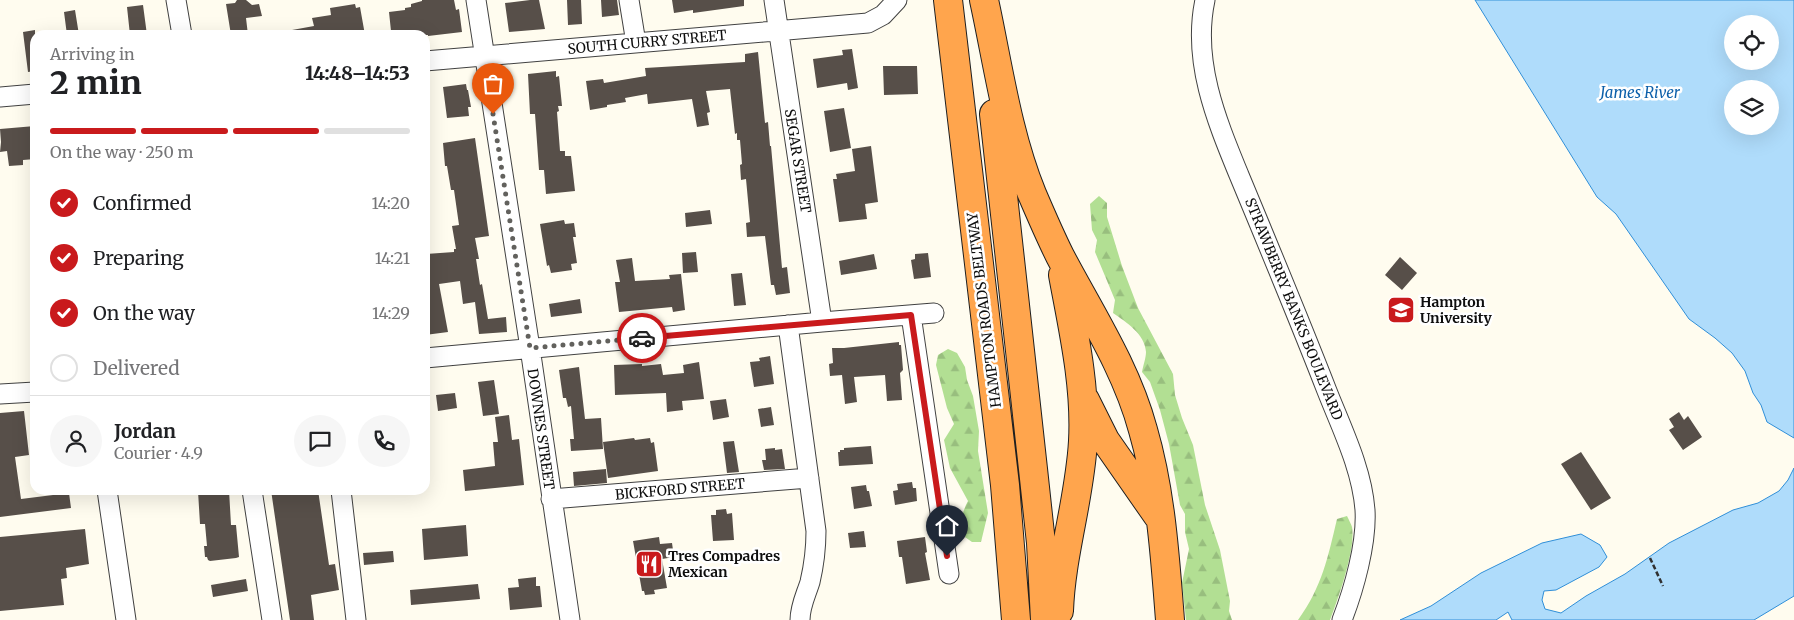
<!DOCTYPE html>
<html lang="en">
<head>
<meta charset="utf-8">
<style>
	:root { --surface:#fff; --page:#f6f6f6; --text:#202124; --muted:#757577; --line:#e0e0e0; --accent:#c91a1c }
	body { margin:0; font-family:Merriweather,serif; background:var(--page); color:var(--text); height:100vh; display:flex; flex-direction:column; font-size:19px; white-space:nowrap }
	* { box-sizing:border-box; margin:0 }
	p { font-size:16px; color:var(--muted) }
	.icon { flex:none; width:28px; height:28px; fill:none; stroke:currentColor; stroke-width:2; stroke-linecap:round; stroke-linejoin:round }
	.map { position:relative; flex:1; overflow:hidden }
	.drawer { position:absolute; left:30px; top:30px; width:400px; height:465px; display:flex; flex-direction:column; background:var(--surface); border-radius:15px; box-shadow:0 5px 20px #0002 }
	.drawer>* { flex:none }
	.tools { position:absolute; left:1724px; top:15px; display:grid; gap:10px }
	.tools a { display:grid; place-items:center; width:55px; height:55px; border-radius:50%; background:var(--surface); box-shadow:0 5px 20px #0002; font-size:25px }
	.pin { position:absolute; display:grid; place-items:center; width:42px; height:42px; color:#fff; margin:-51px -21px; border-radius:50% 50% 50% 0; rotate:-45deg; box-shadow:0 0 5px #0007 }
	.pin .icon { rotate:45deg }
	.courier { position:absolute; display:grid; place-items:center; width:50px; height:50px; margin:-25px; border:4px solid #c91a1c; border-radius:50%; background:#fff; color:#222; box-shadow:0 1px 6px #0007 }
	.headline em { font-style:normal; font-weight:800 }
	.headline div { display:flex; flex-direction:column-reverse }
	.headline { display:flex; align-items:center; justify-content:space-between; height:85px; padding:0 20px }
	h1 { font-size:32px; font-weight:800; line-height:38px }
	.bar { display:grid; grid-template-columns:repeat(4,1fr); gap:8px 5px; align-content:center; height:60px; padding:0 20px }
	.bar i { height:6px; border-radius:4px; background:var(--line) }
	.bar .active { background:var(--accent) }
	.bar p { grid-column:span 4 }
	.line { display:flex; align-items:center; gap:12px; padding:0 20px; border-top:1px solid var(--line) }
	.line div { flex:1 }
	.round { display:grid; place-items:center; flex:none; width:52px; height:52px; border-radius:26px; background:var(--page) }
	ol { padding:0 20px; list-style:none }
	li { display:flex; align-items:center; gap:15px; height:55px }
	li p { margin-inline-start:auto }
	li .icon { padding:5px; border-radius:50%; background:var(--accent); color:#fff; stroke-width:4 }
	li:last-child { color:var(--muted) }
	li i { width:28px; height:28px; border:2px solid var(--line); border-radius:50% }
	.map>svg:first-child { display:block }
</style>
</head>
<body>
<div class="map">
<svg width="1794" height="620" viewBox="0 0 1794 620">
	<defs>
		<pattern id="forest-firs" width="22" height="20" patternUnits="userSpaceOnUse" patternTransform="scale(1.25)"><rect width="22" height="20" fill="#b2df93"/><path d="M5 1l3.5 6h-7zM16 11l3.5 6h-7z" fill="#98be7e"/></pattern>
	</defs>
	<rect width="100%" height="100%" fill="#fffcef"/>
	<path fill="url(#forest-firs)" d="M1099,196L1107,203V217L1122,266L1138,308L1173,374L1175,395L1182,418L1193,445L1205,505L1220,550L1230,601L1229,611L1232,620H1186L1182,583L1189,549L1185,532V514L1180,505L1169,444L1160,410L1150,382L1142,372C1143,366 1146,358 1146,352C1145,334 1126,322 1113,313L1115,300L1095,252L1097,240L1092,230L1090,204Z
		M948,349L957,353L965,367L967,380L973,396L979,431L978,451L988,513L981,542H972L962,535C960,522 962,512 968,501L950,468L944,440L954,424L947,408L936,365L938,355Z
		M1347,516C1349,520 1351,524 1352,527C1356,549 1338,599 1330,620H1298C1322,587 1328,557 1337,519Z"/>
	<path fill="#afdcfb" stroke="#308fd8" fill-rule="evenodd" d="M1475,0H1794V438L1767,422L1761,405L1753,393L1745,371L1732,353L1715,338L1689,319L1616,214L1597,197ZM1732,24H1770V61H1732ZM1732,89H1770V126H1732Z
		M1794,468V596L1754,620H1512L1508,612L1496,620H1400L1431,606L1481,573L1542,543L1581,534L1600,545L1607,557L1599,567L1556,590L1544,591L1542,600L1545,609L1561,613L1586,596L1625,574L1669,543L1733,510L1758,503L1779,491L1788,480Z"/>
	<path fill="#574f49" d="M237,0H246L252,5L259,4L262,16L246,18L248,35H231L226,4L235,3Z
		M422,0H454L456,10L459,9L462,32L428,36V35H409L408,30L391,31L389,12L405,10V8L411,7V4L422,1Z
		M530,0H539L545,29L509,32L505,3Z
		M567,0H581L582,24L568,25Z
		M601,0H617L619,15L602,17Z
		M672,0H744V6L693,13V10L674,13Z
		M355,4L356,8L360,7L365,35H293L292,30L314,26L312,18L331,15L330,8Z
		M143,5L147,35H130L127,7Z
		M75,10L79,35H67L64,12Z
		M35,30V71L28,72L23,32Z
		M852,49L858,88L848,90L847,83L817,88L813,59L843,55L842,50Z
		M758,52L765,123L768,122L770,146H771L782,268L787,267L790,293L776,295L774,285H771L765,236L747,237L746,223L750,222L746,179L741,180L740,165L742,164L740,140H737V133L735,134L730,89L706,91L710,112L707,113L709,125L697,127L692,99L648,104L647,94L625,98L626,102L607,105V107L590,110L586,81L603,79L604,83L646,76L645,68L745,62V54Z
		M883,66H917L918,94L884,95Z
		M556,71V77L559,76L562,106H558L559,111L557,112L560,151H565V156H571L575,191L546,194L544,170H539L535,114H530L528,74Z
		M466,84L467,90H468L471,107H468L469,116L447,118L443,87Z
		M844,108L851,148L830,152L824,111Z
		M35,126V159L23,160V165L9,166L7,151L0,152L1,142L0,129Z
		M475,138L489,236L475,238L479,259H476L480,285L482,284L488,319L506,317L507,332L479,334L475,302L463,304L460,281L439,284L448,332L425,335V258H427L426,254L454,252V249H456L452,226L459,225L454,190H451L447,166H445L443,143Z
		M871,146L878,202L865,204L867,219L839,222L833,179H837L836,174L855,171L852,149Z
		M710,210L712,224L686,227L685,213Z
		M564,220L565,224L574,223L576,237H573L577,263L571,264L572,270L551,273L549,265L547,266L540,224Z
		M696,252L698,272L683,273L682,253Z
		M928,253L931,277L914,279L911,260L915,259V254Z
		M874,254L877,269L841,275L839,261Z
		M1400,257L1417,273L1402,290L1385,275Z
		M632,258L635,281L670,279L669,275L681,274L685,310L673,312L672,307L619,312L615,282H620L616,260Z
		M742,273L746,305L734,306L731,274Z
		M580,299L582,313L551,317L549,304Z
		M899,342V345H901L903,370L900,373L902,400L887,401L885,375L854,377L857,402L845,404L842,375L830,376L829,364L833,363L832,348H844Z
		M770,356L774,384L754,387L750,362L760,361L759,358Z
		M699,362L704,399L682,401L683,410L667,412L666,393L615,395L614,365L642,364V366L661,364L663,375L684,373L683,365Z
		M579,367L585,419L601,418L603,449L571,451L570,439H574L571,406L568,407L566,398H563L559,370Z
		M494,380L499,414L483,416L478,382Z
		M455,393L457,408L438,411L436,395Z
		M726,399L729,417L713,420L710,401Z
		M771,407L774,425L761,427L758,409Z
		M24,411L29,455L15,457L21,499L69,493L71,508L0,517V413Z
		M1679,412L1684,420L1688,416L1702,437L1683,450L1669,430L1674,427L1669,419Z
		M509,415L512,440L519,439L524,485L465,491L463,470L495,466L493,442H498L495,417Z
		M634,438L635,440L650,438L651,443L654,442L658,471L608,478L603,442Z
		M734,441L739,472L727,473L723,442Z
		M871,446L873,464L839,466L838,452H840V450H844V448Z
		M775,448V450L782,449L785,469L764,470L762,460H766L765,449Z
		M1581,452L1611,498L1591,510L1561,464Z
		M606,469L607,483L574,486L573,472Z
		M912,482L913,488H916L917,501L895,505L893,491L898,490L897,484Z
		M866,485L867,491H869L872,506L854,509L851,487Z
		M215,490H229L231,525H236L239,557L236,558L210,561L208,560L207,557H205L204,546H207L205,524H200L198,491Z
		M271,490H318L329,565L335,564L339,590L311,595L314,620H290Z
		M726,509L727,514L732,513L734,540L713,541L711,515H716V510Z
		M466,525L468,556L424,560L422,529Z
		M85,529L89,564L66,568L67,578L61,579L64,605L0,611V537Z
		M864,531L866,547L850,548L848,533Z
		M659,537L660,544L672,543L674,557L662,559L667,588L654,590L655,594L645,595L644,591H642L633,541Z
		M925,537L927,552L925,553L930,580L906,584L902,557H899L897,541Z
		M393,551L394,562L364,565L363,553Z
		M536,577V586H540L542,607L510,610L508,588L519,587L518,579Z
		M246,579L248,591L213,597L211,585Z
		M478,584L480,599L411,605L410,590Z"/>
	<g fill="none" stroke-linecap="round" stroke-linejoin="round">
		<g stroke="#414141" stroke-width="21">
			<path id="minor" d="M176,0L182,35
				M476,0L530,348L570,620
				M629,0L636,43
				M774,0L822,322
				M1205,0C1192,61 1216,119 1239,175C1269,247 1299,319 1327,391C1342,429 1362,469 1365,510C1367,543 1354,589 1342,620
				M425,61L868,23L883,15L897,0
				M0,97L35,94
				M911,315L949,574
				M788,325L816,531C816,549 814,565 810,582C806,595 800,606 800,620
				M425,358L822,322L934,313
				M0,394L35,392
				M107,490L126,620
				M252,490L272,620
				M341,490L356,620
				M551,499L809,478"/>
		</g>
		<g stroke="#1f1f1f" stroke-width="30">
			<path id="highway" d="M948,0L1005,485L1016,620
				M984,0C998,64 1007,133 1032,194C1041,215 1050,236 1060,256C1090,313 1126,367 1143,430C1161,492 1165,556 1170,620
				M994,114L1033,469L1041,543L1045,620
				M1085,400L1105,440L1158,516
				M1059,611C1061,554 1080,498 1083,441C1086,386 1073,329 1063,275"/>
		</g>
		<path stroke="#303030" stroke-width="2.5" stroke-dasharray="5 2.5" stroke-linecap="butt" d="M1650,558L1663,586"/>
		<use href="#minor" stroke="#fff" stroke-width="19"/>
		<use href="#highway" stroke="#ffa54d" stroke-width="28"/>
	</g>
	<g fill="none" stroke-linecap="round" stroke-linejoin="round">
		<path stroke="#62615d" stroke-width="5" stroke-dasharray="0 9" d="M493,114L530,348L642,338"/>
		<path stroke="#c91a1c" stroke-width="6" d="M642,338L911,315L947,556"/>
	</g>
	<defs>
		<g id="university-square" transform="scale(1.4375)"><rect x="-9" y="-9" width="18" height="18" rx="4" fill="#c91a1c" stroke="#fff"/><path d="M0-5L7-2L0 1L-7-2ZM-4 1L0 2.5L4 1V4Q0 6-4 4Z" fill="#fff"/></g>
		<g id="restaurant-square" transform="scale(1.4375)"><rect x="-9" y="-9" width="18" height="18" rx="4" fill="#c91a1c" stroke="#fff"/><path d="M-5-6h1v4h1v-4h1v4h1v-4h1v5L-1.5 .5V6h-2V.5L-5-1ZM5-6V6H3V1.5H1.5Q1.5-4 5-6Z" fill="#fff"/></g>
	</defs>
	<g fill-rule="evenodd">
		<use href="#university-square" x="1401" y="310"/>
		<use href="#restaurant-square" x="649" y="564"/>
	</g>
	<g text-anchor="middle" stroke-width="5" stroke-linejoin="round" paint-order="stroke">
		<g font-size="14" fill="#0e0e0e" stroke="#fff">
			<text transform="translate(647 42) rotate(-5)" y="5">SOUTH CURRY STREET</text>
			<text transform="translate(798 161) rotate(81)" y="5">SEGAR STREET</text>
			<text transform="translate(1294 309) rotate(68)" y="5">STRAWBERRY BANKS BOULEVARD</text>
			<text transform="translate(984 310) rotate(-97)" y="5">HAMPTON ROADS BELTWAY</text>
			<text transform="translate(541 429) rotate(82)" y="5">DOWNES STREET</text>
			<text transform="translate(680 489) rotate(-5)" y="5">BICKFORD STREET</text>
		</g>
		<g font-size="14" font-weight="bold" fill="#0e0e0e" stroke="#fff" text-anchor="start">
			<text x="1420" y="307">Hampton<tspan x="1420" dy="16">University</tspan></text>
			<text x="668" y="561">Tres Compadres<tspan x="668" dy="16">Mexican</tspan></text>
		</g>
		<g font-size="15" font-style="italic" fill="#0d60aa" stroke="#fff">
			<text x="1640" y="98">James River</text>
		</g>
	</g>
</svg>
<div class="tools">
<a><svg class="icon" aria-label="locate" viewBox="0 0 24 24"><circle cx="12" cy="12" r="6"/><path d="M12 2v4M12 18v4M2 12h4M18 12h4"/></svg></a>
<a><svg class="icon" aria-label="layers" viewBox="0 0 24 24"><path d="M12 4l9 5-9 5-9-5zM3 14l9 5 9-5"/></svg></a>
</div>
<div class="pin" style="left:493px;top:114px;background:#ea580c"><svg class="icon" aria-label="bag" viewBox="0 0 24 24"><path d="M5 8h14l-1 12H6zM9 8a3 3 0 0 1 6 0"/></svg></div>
<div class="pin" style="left:947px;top:556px;background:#1f2937"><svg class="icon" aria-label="home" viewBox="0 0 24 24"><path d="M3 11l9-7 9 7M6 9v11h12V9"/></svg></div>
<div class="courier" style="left:642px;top:338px"><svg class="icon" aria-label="car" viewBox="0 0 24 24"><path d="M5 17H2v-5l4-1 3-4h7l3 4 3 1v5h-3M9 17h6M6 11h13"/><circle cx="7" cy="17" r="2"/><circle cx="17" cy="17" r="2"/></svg></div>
<section class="drawer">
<div class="headline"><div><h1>2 min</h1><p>Arriving in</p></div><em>14:48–14:53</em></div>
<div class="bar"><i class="active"></i><i class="active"></i><i class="active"></i><i></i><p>On the way · 250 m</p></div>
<ol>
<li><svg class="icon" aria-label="check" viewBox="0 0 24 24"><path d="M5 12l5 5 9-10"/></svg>Confirmed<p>14:20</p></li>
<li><svg class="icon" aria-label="check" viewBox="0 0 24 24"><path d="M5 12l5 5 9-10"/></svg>Preparing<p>14:21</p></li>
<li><svg class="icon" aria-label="check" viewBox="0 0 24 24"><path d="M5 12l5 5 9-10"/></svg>On the way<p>14:29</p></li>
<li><i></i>Delivered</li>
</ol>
<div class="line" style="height:90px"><a class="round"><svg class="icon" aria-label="person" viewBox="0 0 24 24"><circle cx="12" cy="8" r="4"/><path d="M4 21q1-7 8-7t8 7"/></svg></a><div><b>Jordan</b><p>Courier · 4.9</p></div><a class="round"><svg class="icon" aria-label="chat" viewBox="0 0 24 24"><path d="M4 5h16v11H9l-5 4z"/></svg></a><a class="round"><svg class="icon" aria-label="phone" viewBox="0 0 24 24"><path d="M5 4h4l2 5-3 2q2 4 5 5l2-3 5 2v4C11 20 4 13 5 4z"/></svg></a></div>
</section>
</div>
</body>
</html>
